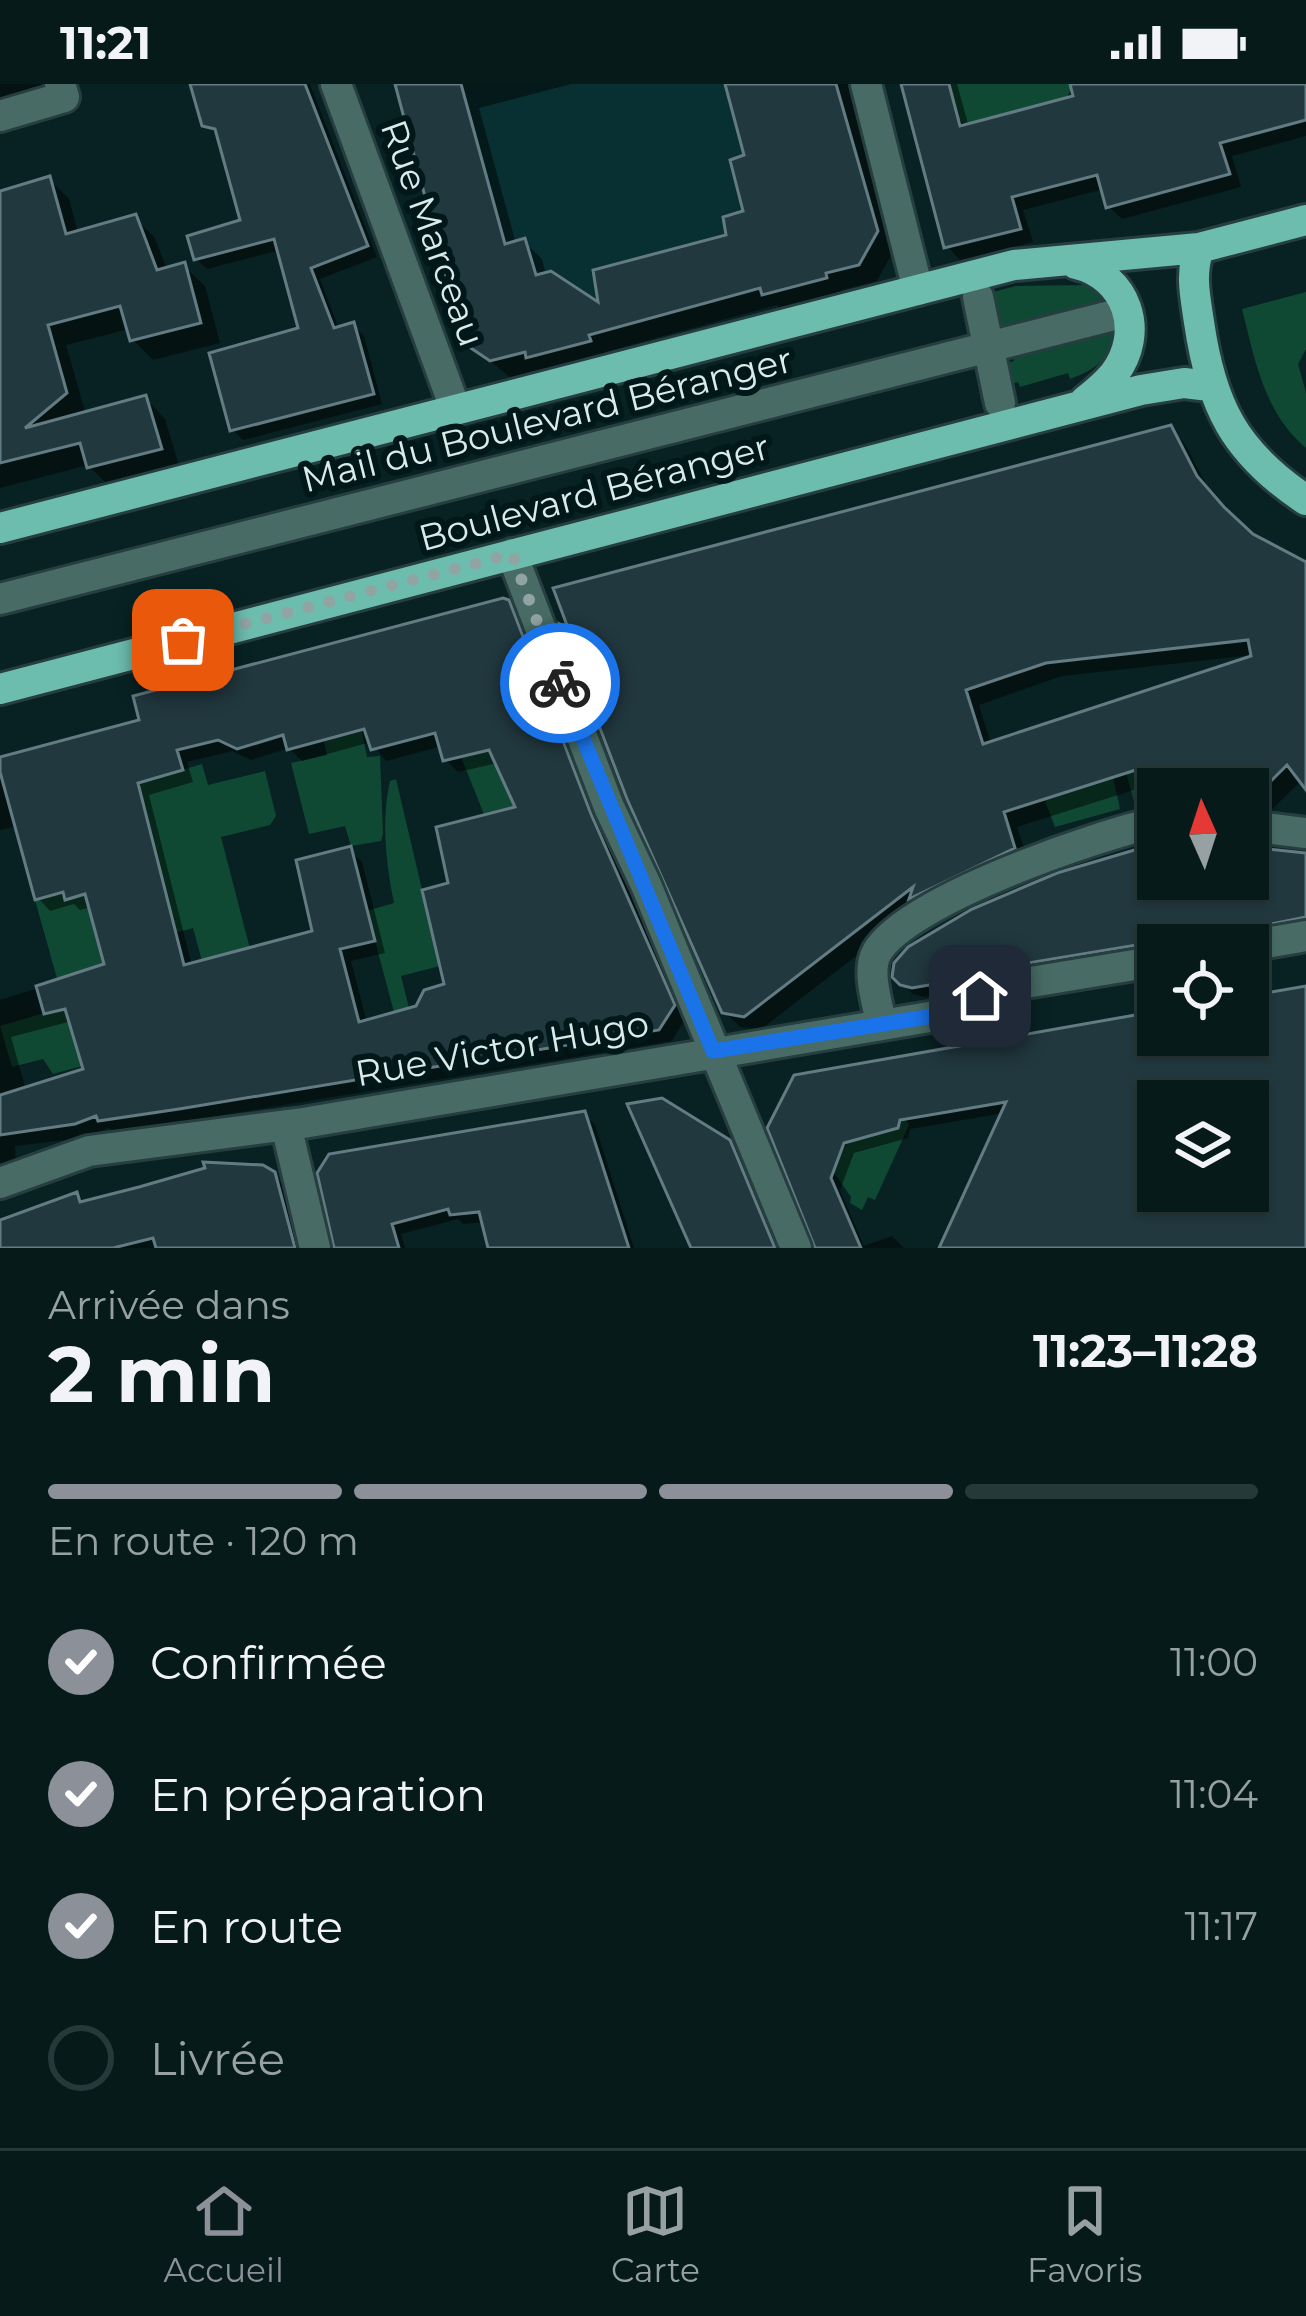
<!DOCTYPE html>
<html lang="fr">
<head>
<meta charset="utf-8">
<style>
	:root { --surface:#061a1a; --page:#142727; --text:#f1f3f6; --muted:#98a1a2; --line:#273839; --accent:#8c9099 }
	body { margin:0; font-family:Montserrat,sans-serif; background:var(--page); color:var(--text); height:100vh; display:flex; flex-direction:column; font-size:45px; white-space:nowrap }
	* { box-sizing:border-box; margin:0 }
	p { font-size:39px; color:var(--muted) }
	.icon { flex:none; width:66px; height:66px; fill:none; stroke:currentColor; stroke-width:2; stroke-linecap:round; stroke-linejoin:round }
	.map { position:relative; height:1164px; overflow:hidden }
	.side { display:flex; flex-direction:column; background:var(--surface); flex:1 }
	.side>* { flex:none }
	.needle { width:78px; rotate:357deg }
	.fabs { position:absolute; left:1137px; top:684px; display:grid; gap:24px }
	.fabs a { display:grid; place-items:center; width:132px; height:132px; border-radius:0px; background:var(--surface); box-shadow:0 3px 9px #0004,0 0 0 3px var(--line); font-size:60px }
	.pin { position:absolute; display:grid; place-items:center; width:102px; height:102px; color:#fff; margin:-51px; border-radius:24px; box-shadow:0 6px 18px #0006 }
	.courier { position:absolute; display:grid; place-items:center; width:120px; height:120px; margin:-60px; border:9px solid #1a73e8; border-radius:50%; background:#fff; color:#222; box-shadow:0 3px 15px #0007 }
	.overview em { font-style:normal; font-weight:700 }
	.overview div { display:flex; flex-direction:column-reverse }
	.overview { display:flex; align-items:center; justify-content:space-between; height:204px; padding:0 48px }
	h1 { font-size:78px; font-weight:700; line-height:90px }
	.bar { display:grid; grid-template-columns:repeat(4,1fr); gap:18px 12px; align-content:center; height:144px; padding:0 48px }
	.bar i { height:15px; border-radius:9px; background:var(--line) }
	.bar .selected { background:var(--accent) }
	.bar p { grid-column:span 4 }
	ol { padding:0 48px; list-style:none }
	li { display:flex; align-items:center; gap:36px; height:132px }
	li p { margin-inline-start:auto }
	li .icon { padding:12px; border-radius:50%; background:var(--accent); color:#fff; stroke-width:4 }
	li:last-child { color:var(--muted) }
	li i { width:66px; height:66px; border:6px solid var(--line); border-radius:50% }
	.status { display:flex; justify-content:space-between; align-items:center; height:84px; padding:0 60px; background:var(--surface); direction:ltr }
	.status svg { height:33px; fill:currentColor }
	.tabs { display:flex; justify-content:space-around; align-items:center; height:168px; border-top:3px solid var(--line); background:var(--surface); font-size:33px; color:var(--muted) }
	.tabs a { display:grid; justify-items:center; gap:6px }
	.tabs .selected { color:var(--accent) }
	.map>svg:first-child { display:block }
</style>
</head>
<body>
<div class="status"><b>11:21</b><svg viewBox="0 0 49 12"><path d="M0 12V9h3v3zM5 12V6h3v6zM10 12V3h3v9zM15 12V0h3v12zM26 1h20v11H26zM47 4h2v5h-2z"/></svg></div>
<div class="map">
<svg width="1306" height="1164" viewBox="0 0 1306 1164">
	<rect width="100%" height="100%" fill="#082223"/>
	<path fill="#082f31" d="M395,0H836L878,147L860,179L826,188L827,194L762,211L759,204L590,251L591,257L526,274L524,266L490,277L459,256L451,214Z"/>
	<path fill="#104933" d="M949,0H1070L1071,4L1067,14L967,41L959,36Z
		M1086,201L1101,206L1111,219L999,249L989,209L1016,202Z
		M1306,208V265L1298,280L1306,309V364C1264,329 1255,276 1242,225Z
		M1115,241C1114,272 1098,285 1070,295L1068,289L1020,303L1018,298L1012,300L1007,279L1014,277L1011,268Z
		M360,638L367,673L380,672L383,749L381,757L351,762L345,742L309,750L291,679L327,671L322,649Z
		M489,666L519,734L490,745L461,673Z
		M202,680L208,701L265,687L276,732L270,741L221,753L262,911L218,936L193,844L127,862L119,932L72,944L82,982L53,990L43,975L12,983L0,942L65,923L35,816L63,808L66,815L133,797L138,810L165,803L138,699Z
		M1142,684L1185,685L1187,705H1158V714L1134,717L1126,689Z
		M1113,693L1120,725L1055,743L1044,714Z
		M396,695L440,882L401,892L409,924L394,928L367,827L394,819C386,780 381,736 390,697Z
		M846,1021L863,1029L861,1036L879,1042L882,1047L898,1044L899,1037L906,1036L909,1041L875,1116L868,1113L862,1126L850,1119L851,1113L833,1087L835,1077L827,1075L841,1069L857,1044L854,1035L842,1031Z"/>
	<path fill="#0007" fill-rule="evenodd" d="M0,0H56L0,40Z
		M193,0H310L377,173L320,195L339,245L354,242L364,252L382,320L243,356L233,346L302,246L280,166L207,185L196,175L244,138L220,52L205,40Z
		M397,0H571L479,24L516,160L524,158L542,175L546,191L602,224L730,153L747,129L748,73L728,0H849L894,166L877,197L841,206L842,211L782,227L777,221L605,268L606,274L546,290L541,285L510,293L461,254Z
		M904,0H957L969,43L1077,14L1073,0H1306V52L1232,72L1241,103L1122,135L1108,122L1104,105L1023,126L1033,158L960,176L947,162Z
		M49,95L69,115L78,149L135,134L155,154L167,186L184,182L205,202L220,259L153,276L133,256L129,245L66,261L86,331L145,314L165,335L180,385L110,403L88,381L0,404V111Z
		M1170,344L1185,360L1211,410L1252,453L1306,481V701L1302,696L1262,735L1248,725V705L1159,698L1017,743L1029,779L921,822L760,946L740,943L724,927L630,714ZM1253,571L991,660L979,621L1062,592Z
		M507,519L514,526H509L593,745L599,743L517,529L602,745L685,935L672,957L193,1036L113,1048L109,1044L81,1054L15,1062L16,1078L0,1084V916L108,882L92,823L80,826L74,820L50,827L38,814L18,742L0,746V676L143,638ZM371,658L386,677L442,662L446,676L458,688L498,679L519,725L452,801L448,903L418,924L367,939L351,877L385,869L362,778L350,766L316,849L192,882L149,711L193,698L187,678L232,667L251,676L289,664L302,677ZM72,937L87,987L26,1006L11,953Z
		M1158,761V795H1248V766L1306,772V845L1227,861H1158V868L924,913L913,910L895,892Z
		M1306,906V1164H943L1004,1029L910,1045L908,1054L854,1069L840,1106L864,1162L892,1152L904,1164H817L771,1044L1158,931V951H1248V916ZM1158,1017H1248V1107H1158Z
		M584,1030L595,1041L634,1164H491L485,1138L463,1140L458,1135L401,1150L405,1164H336Z
		M273,1090L285,1102L301,1164H0V1139L76,1111L85,1120Z"/>
	<path fill="#21383f" stroke="#637c83" stroke-width="3" fill-rule="evenodd" d="M190,0H305L368,162L311,184L334,244L354,238L374,310L230,347L209,269L298,244L274,155L194,176L187,152L240,136L215,45L202,42Z
		M395,0H461L505,160L525,154L536,191L551,187L598,218L593,186L726,151L723,133L743,127L730,76L744,71L725,0H836L878,147L859,181L826,189L827,194L762,211L760,204L589,251L591,257L526,274L525,268L490,277L459,256L452,214Z
		M901,0H949L960,42L1073,12L1070,0H1306V36L1220,59L1230,90L1106,124L1097,91L1012,113L1021,145L944,164Z
		M50,92L66,150L136,130L157,186L185,178L201,239L130,257L120,222L48,241L67,309L25,344L146,311L162,365L87,384L80,359L0,379V107Z
		M1171,341L1197,392L1224,423L1253,450L1306,478V706L1287,681L1248,720V705H1222L1197,686L1142,684L1004,728L1015,764L909,815L913,803L744,933L722,929L627,715L560,540L568,544L553,504ZM1248,556L1251,572L983,660L966,606L1046,579Z
		M503,514L509,516L591,730L675,921L659,946L179,1025L98,1037L96,1032L75,1040L0,1051V1011L83,985L65,925L44,930L36,902L104,880L85,810L65,816L63,808L35,816L0,688V673L139,636L133,612ZM364,645L371,666L435,649L443,677L489,666L515,723L436,743L448,799L422,806L444,900L424,906L416,922L359,938L340,865L375,857L351,762L296,776L312,847L184,881L138,699L183,686L177,666L218,656L237,665L283,651L287,666Z
		M1158,759V801L1188,795H1248V763L1306,769V833L1193,856L1155,858L1004,883L975,893L912,904L900,901L892,893L894,879L908,863L972,825L1057,789Z
		M1306,902V1164H939L1006,1018L900,1036L898,1044L844,1059L831,1094L861,1164H815L767,1044L794,991L1158,927V951H1248V912ZM1158,1017H1248V1107H1158Z
		M662,1014L730,1056L775,1164H691L627,1020Z
		M585,1027L629,1164H488L479,1128L450,1131L448,1125L392,1140L399,1164H334L317,1089L329,1070Z
		M203,1078L263,1081L275,1088L295,1164H156L153,1154L113,1164H0V1136L77,1108L80,1118L139,1103L205,1084Z"/>
	<g fill="none" stroke-linecap="round" stroke-linejoin="round">
		<g stroke="#263e3f" stroke-width="36">
			<path id="minor" d="M336,0L455,324
				M866,0L918,206
				M0,32L64,13L60,0
				M978,213L1000,319
				M512,470L609,723L646,801L796,1164
				M0,515L1114,231
				M1248,742L1306,749
				M1248,862L1306,852
				M881,940C878,919 866,888 877,868C908,816 1097,751 1158,738
				M286,1041L315,1164
				M0,1099L89,1067L303,1039L953,929L980,912L1007,902L1158,877"/>
		</g>
		<g stroke="#263e3f" stroke-width="36">
			<path id="major" d="M1199,164C1190,190 1195,211 1199,238C1211,321 1234,368 1306,416
				M1076,180C1127,192 1146,248 1114,290C1106,300 1095,309 1085,317
				M0,444L1014,181L1199,164L1306,136
				M0,605L1141,306L1184,299L1210,302"/>
		</g>
		<use href="#minor" stroke="#486c65" stroke-width="30"/>
		<use href="#major" stroke="#6dbdaf" stroke-width="30"/>
	</g>
	<g fill="none" stroke-linecap="round" stroke-linejoin="round">
		<path stroke="#91a4a4" stroke-width="12" stroke-dasharray="0 21.6" d="M183,556L512,470L560,599"/>
		<path stroke="#1a73e8" stroke-width="15" d="M560,599L713,967L952,929L980,912"/>
	</g>
	<g text-anchor="middle" stroke-width="12" stroke-linejoin="round" paint-order="stroke">
		<g font-size="36" fill="#dbeaea" stroke="#01181a">
			<text transform="translate(433 149) rotate(70)" y="13">Rue Marceau</text>
			<text transform="translate(547 335) rotate(-14)" y="13">Mail du Boulevard Béranger</text>
			<text transform="translate(594 408) rotate(-15)" y="13">Boulevard Béranger</text>
			<text transform="translate(502 964) rotate(-10)" y="13">Rue Victor Hugo</text>
		</g>
	</g>
</svg>
<div class="fabs">
<a><svg class="needle" viewBox="-14 -14 28 28"><path d="M0-13l5 13h-10z" fill="#e53935"/><path d="M0 13l5-13h-10z" fill="#98a1a2"/></svg></a>
<a><svg class="icon" aria-label="locate" viewBox="0 0 24 24"><circle cx="12" cy="12" r="6"/><path d="M12 2v4M12 18v4M2 12h4M18 12h4"/></svg></a>
<a><svg class="icon" aria-label="layers" viewBox="0 0 24 24"><path d="M12 4l9 5-9 5-9-5zM3 14l9 5 9-5"/></svg></a>
</div>
<div class="pin" style="left:183px;top:556px;background:#ea580c"><svg class="icon" aria-label="bag" viewBox="0 0 24 24"><path d="M5 8h14l-1 12H6zM9 8a3 3 0 0 1 6 0"/></svg></div>
<div class="pin" style="left:980px;top:912px;background:#1f2937"><svg class="icon" aria-label="home" viewBox="0 0 24 24"><path d="M3 11l9-7 9 7M6 9v11h12V9"/></svg></div>
<div class="courier" style="left:560px;top:599px"><svg class="icon" aria-label="bike" viewBox="0 0 24 24"><circle cx="6" cy="16" r="4"/><circle cx="18" cy="16" r="4"/><path d="M6 16l4-8h5l3 8M10 8l3 8H6M13 5h3"/></svg></div>
</div>
<section class="side">
<div class="overview"><div><h1>2 min</h1><p>Arrivée dans</p></div><em>11:23–11:28</em></div>
<div class="bar"><i class="selected"></i><i class="selected"></i><i class="selected"></i><i></i><p>En route · 120 m</p></div>
<ol>
<li><svg class="icon" aria-label="check" viewBox="0 0 24 24"><path d="M5 12l5 5 9-10"/></svg>Confirmée<p>11:00</p></li>
<li><svg class="icon" aria-label="check" viewBox="0 0 24 24"><path d="M5 12l5 5 9-10"/></svg>En préparation<p>11:04</p></li>
<li><svg class="icon" aria-label="check" viewBox="0 0 24 24"><path d="M5 12l5 5 9-10"/></svg>En route<p>11:17</p></li>
<li><i></i>Livrée</li>
</ol>
</section>
<nav class="tabs">
<a class="selected"><svg class="icon" aria-label="home" viewBox="0 0 24 24"><path d="M3 11l9-7 9 7M6 9v11h12V9"/></svg>Accueil</a>
<a><svg class="icon" aria-label="map" viewBox="0 0 24 24"><path d="M3 6l6-2 6 2 6-2v14l-6 2-6-2-6 2zM9 4v14M15 6v14"/></svg>Carte</a>
<a><svg class="icon" aria-label="saved" viewBox="0 0 24 24"><path d="M7 4h10v16l-5-4-5 4z"/></svg>Favoris</a>
</nav>
</body>
</html>
